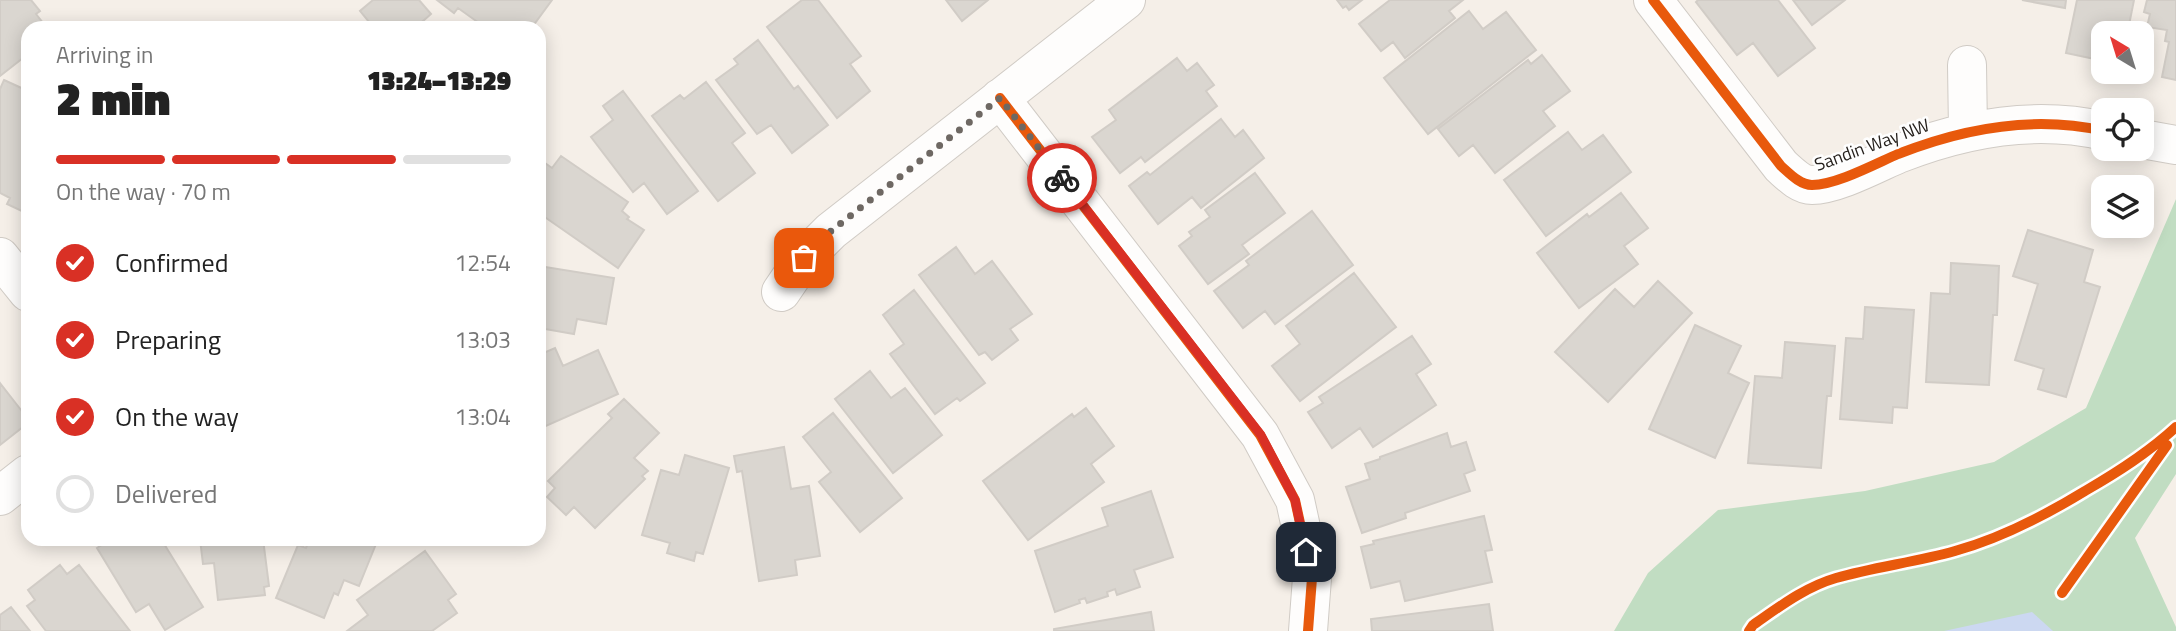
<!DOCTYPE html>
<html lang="en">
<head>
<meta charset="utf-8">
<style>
	:root { --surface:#fff; --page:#f2f2f2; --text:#222; --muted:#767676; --line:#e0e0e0; --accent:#d93025 }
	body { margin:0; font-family:"Titillium Web",sans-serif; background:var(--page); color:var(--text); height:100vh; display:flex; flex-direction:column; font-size:26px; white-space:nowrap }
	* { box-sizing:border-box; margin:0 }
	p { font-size:23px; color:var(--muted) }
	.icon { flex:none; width:38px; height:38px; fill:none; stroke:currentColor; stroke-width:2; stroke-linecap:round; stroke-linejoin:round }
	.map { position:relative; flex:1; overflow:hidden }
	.panel { position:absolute; left:21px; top:21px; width:525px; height:525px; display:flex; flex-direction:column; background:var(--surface); border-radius:21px; box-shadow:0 4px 18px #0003 }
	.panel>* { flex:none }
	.needle { width:46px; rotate:322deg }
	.fabs { position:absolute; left:2091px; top:21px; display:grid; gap:14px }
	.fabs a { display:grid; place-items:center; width:63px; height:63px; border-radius:14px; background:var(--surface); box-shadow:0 4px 18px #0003; font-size:35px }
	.pin { position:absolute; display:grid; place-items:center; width:60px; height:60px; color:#fff; margin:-30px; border-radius:14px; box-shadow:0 4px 10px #0006 }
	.courier { position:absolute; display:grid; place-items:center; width:70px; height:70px; margin:-35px; border:5px solid #d93025; border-radius:50%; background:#fff; color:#222; box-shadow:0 2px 9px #0007 }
	.overview em { font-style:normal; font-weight:800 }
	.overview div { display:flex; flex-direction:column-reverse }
	.overview { display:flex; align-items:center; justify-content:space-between; height:119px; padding:0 35px }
	h1 { font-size:46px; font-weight:800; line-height:52px }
	.bar { display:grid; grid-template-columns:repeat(4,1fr); gap:10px 7px; align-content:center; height:84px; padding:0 35px }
	.bar i { height:9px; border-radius:5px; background:var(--line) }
	.bar .on { background:var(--accent) }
	.bar p { grid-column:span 4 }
	ol { padding:0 35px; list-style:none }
	li { display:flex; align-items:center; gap:21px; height:77px }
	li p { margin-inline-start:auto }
	li .icon { padding:7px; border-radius:50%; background:var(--accent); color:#fff; stroke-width:4 }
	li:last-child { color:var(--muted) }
	li i { width:38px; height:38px; border:4px solid var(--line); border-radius:50% }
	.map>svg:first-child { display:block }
</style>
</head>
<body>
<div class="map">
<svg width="2176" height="631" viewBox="0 0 2176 631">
	<rect width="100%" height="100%" fill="#f5efe8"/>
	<path fill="#c1ddc2" d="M2176,199V474L2135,538L2176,627V631H1614L1648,573L1718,510L1865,491L1994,462L2086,408Z"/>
	<path fill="#ccd8f1" d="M2032,612L2053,631H1944Z"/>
	<path fill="#dad6d0" stroke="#d1ccc6" stroke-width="2" d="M0,0H31L40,11L36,14L47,28H28V54L0,76Z
		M373,0H419L431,14L422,22L426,28H374L360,11Z
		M437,0H552L533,26L536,28H486L458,8L454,13Z
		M802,0H818L861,56L850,64L870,91L837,118L767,27Z
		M946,0H988L962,21Z
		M1337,0H1362L1349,10L1346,6L1343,8Z
		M1390,0H1463L1449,11L1455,18L1405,58L1393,42L1381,51L1359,24Z
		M1698,0H1778L1815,48L1778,76L1753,43L1737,55L1696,2Z
		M1793,0H1845L1812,25Z
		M2022,0H2066L2065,8Z
		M2077,0H2134L2129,25L2120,23L2118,33H2104V61L2066,53Z
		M2147,0H2176V80L2162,77L2169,42L2165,41L2167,30L2147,27L2150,14L2144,12Z
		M1469,11L1483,29L1506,12L1536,50L1428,134L1384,78Z
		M758,40L794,89L798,86L828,125L792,153L771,125L757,134L716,80L738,64L734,59Z
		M1542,55L1570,91L1543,111L1555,126L1495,173L1473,145L1459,156L1438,129L1528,60L1531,64Z
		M1177,58L1187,71L1197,63L1214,85L1206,91L1217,106L1145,162L1141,157L1120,173L1092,137L1116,120L1109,110Z
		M4,80L28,91V214L7,204L10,198L0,193V89Z
		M706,82L745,133L732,143L755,173L718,201L652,116L680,95L684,99Z
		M623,91L698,191L667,214L644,183L633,192L591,137L613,120L603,106Z
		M1221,119L1235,137L1243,130L1264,158L1201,208L1192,197L1158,224L1129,186L1147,172L1150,175Z
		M1568,132L1582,150L1603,135L1631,172L1546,236L1504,180Z
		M561,156L628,202L622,211L629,217L627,219L644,230L618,268L539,213V166L542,161L552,168Z
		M1255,173L1285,213L1242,245L1249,254L1208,284L1179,246L1192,236L1189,232L1210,217L1205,210Z
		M1621,193L1648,228L1624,246L1638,264L1579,308L1537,253L1587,214L1589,217Z
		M1312,211L1353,265L1275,324L1265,311L1243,328L1214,291L1249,265L1246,261Z
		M2028,230L2093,250L2084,282L2100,287L2066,397L2038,389L2044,369L2015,360L2038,284L2013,276Z
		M956,247L975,274L992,261L1032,314L1010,329L1018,340L992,360L985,352L979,355L919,275Z
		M1951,263L1999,266L1997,315H1993L1989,385L1926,382L1931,293L1950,294Z
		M539,266L614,278L606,324L577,319L574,334L539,328Z
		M1354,273L1396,327L1300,401L1272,366L1300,344L1286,326Z
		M1658,281L1692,313L1608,402L1555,352L1615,289L1634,307Z
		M914,290L985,383L960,401L957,398L935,414L890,354L904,344L883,315Z
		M1865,307L1914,310L1907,408L1893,407L1892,423L1840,419L1846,338L1863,339Z
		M1695,325L1741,346L1728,373L1749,383L1715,458L1649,429Z
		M1412,336L1431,364L1416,374L1436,405L1373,447L1360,428L1332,448L1308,412L1323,403L1319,397Z
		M1785,342L1835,346L1831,396H1827L1821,468L1748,463L1755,376L1782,378Z
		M555,348L563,366L598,350L618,394L539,429V355Z
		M870,371L891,398L905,388L942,435L893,473L835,399Z
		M0,383L28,419V423L0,445Z
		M624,399L659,433L634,458L648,471L642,476L645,479L595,528L574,507L566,515L547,497L555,488L548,481L612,418L608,414Z
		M1086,408L1114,446L1091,464L1104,482L1028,540L983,481L1072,414L1074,417Z
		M833,413L902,498L860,532L819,482L831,472L803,437Z
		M1447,433L1451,447L1466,442L1475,470L1464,474L1470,491L1405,513L1406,518L1362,533L1346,487L1370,479L1365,464L1380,459V457Z
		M784,447L791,489L809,486L820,556L795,560L797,575L759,581L742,471L737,472L734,456Z
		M685,455L729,468L703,554L696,552L694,561L667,553L670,543L642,535L661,470L679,475Z
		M1151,491L1173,557L1134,570L1140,587L1117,595L1115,589L1107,592L1108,596L1087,603L1085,598L1079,600L1080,603L1055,612L1035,551L1108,526L1102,508Z
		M1484,516L1492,550L1485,551L1492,582L1405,601L1400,581L1371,588L1361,547L1374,544L1373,541Z
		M111,539H161L203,607L165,630L149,604L136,612L97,548Z
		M200,539H263L269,586L264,587L265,595L218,600L214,563L203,564Z
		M310,539H378L359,586L344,580L338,595L334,593L324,618L276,598L298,545L306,548Z
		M425,551L456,594L448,600L457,613L432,631H347L368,615L357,600Z
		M60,565L67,574L79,565L130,631H46L27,606L35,600L28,590Z
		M1489,604L1493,631H1372L1371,619Z
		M11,607L30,631H0V615Z
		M1151,612L1154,631H1054V629Z"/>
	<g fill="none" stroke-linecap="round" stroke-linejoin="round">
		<g stroke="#d0cbc5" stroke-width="40">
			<path id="minor" d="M1653,0L1781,166C1789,173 1800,185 1812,185C1836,185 1875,164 1898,154C1964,128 2034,115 2104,131
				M1967,65L1968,131
				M1000,98L1260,435L1295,500L1312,578L1308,631
				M2142,139L2176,145
				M0,257L28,292
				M781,292L804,258L831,231L1126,0
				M0,496L28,474"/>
		</g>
		<use href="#minor" stroke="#fefdfc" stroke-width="38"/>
		<g stroke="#fefefe" stroke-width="15">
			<path id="cycleway" d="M1653,0L1781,166C1789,173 1800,185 1812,185C1836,185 1875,164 1898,154C1964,128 2034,115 2104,131
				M1000,98L1260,435L1295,500L1312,578L1308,631
				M2062,593L2167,445
				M1749,631L1753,625C1779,607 1805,587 1836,578C1875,567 1916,562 1955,551C2002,538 2044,516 2085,491C2118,472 2148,453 2176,427"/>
		</g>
		<use href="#cycleway" stroke="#e8590c" stroke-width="10"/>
	</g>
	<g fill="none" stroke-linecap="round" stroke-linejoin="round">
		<path stroke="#6e6863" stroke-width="7" stroke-dasharray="0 12.6" d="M804,258L831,231L1000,98L1062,178"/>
		<path stroke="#d93025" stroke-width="9" d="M1062,178L1261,435L1295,500L1306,552"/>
	</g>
	<g text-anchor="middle" stroke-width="5" stroke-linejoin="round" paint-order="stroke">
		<g font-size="18" fill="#25201c" stroke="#fefefe">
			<text transform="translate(1872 145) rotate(-20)" y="6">Sandin Way NW</text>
		</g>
	</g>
</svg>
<div class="fabs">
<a><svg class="needle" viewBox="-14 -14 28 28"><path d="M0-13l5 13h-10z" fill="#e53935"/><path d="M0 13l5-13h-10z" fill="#767676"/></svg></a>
<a><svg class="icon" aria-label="locate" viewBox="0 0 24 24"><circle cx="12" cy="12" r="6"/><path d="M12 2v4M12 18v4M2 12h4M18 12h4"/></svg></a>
<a><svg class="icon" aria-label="layers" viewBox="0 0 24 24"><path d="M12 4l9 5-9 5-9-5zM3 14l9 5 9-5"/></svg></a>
</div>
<div class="pin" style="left:804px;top:258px;background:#ea580c"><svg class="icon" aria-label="bag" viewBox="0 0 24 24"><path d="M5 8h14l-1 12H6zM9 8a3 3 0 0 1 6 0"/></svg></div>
<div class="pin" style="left:1306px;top:552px;background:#1f2937"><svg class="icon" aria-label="home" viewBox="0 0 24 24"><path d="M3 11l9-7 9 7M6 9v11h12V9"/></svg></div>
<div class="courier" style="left:1062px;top:178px"><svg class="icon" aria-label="bike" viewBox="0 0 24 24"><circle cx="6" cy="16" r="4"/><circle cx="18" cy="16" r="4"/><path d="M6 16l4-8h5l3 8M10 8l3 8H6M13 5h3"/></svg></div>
<section class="panel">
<div class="overview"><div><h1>2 min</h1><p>Arriving in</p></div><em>13:24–13:29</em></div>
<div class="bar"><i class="on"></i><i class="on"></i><i class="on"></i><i></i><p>On the way · 70 m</p></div>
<ol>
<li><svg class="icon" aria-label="check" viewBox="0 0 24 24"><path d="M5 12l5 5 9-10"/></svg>Confirmed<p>12:54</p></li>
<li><svg class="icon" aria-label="check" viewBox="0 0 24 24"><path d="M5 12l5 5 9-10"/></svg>Preparing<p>13:03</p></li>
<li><svg class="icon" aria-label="check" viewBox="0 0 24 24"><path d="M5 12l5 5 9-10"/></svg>On the way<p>13:04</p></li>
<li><i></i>Delivered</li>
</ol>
</section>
</div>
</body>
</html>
